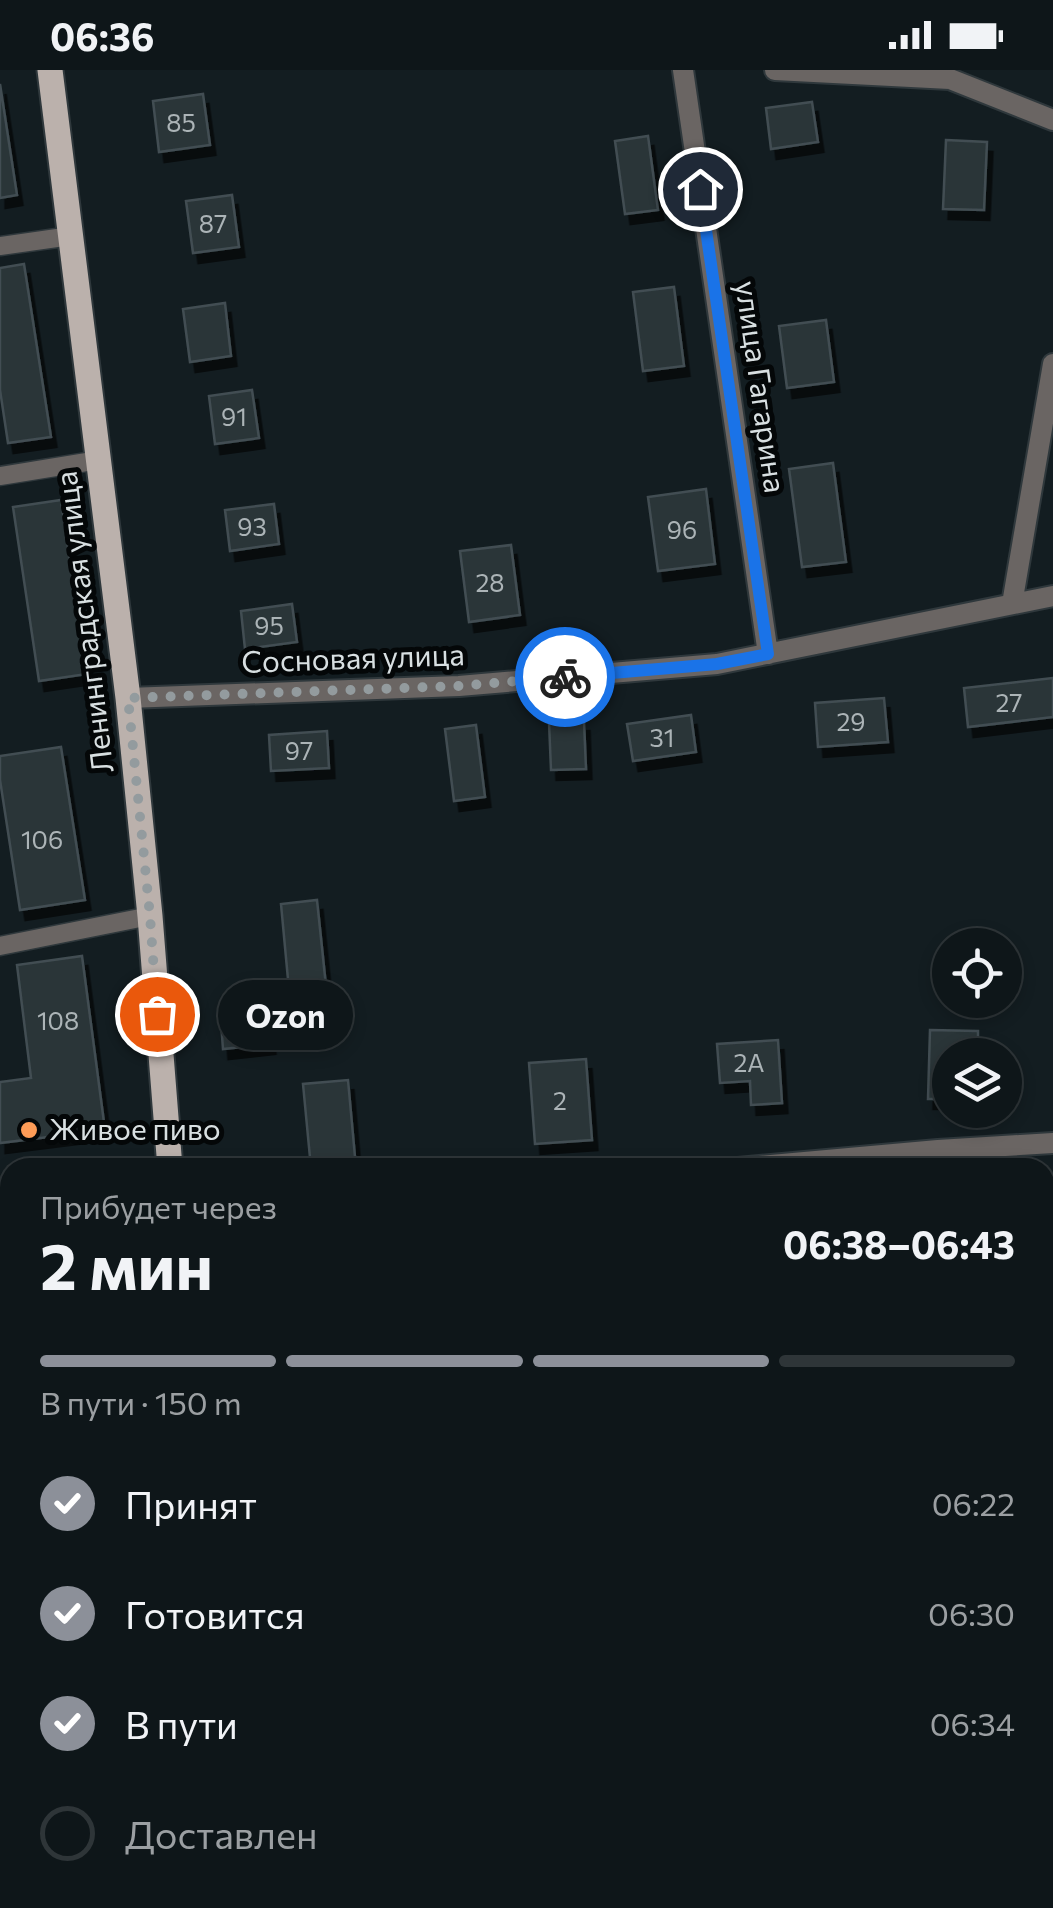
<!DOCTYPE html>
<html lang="ru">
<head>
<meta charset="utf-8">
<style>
	:root { --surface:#0e1619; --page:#1c2326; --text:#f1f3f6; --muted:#9b9fa2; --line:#2e3538; --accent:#8c9099 }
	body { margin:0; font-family:Commissioner,sans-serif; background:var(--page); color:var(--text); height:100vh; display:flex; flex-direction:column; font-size:38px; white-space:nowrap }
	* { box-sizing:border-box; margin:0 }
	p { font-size:32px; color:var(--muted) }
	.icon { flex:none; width:55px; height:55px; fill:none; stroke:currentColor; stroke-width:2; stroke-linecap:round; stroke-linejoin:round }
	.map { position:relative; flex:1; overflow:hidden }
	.drawer { position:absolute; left:0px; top:1088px; width:1055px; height:752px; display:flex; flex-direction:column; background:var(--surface); border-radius:30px 30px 0 0; box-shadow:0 5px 15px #0003,0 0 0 2px var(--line) }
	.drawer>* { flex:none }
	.buttons { position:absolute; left:932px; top:858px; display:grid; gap:20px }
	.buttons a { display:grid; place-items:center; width:90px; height:90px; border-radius:50%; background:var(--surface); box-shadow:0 5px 15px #0003,0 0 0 2px var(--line); font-size:50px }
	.pin { position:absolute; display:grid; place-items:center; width:85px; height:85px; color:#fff; margin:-42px; border:5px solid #fff; border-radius:50%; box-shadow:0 2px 10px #0007 }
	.courier { position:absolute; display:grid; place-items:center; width:100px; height:100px; margin:-50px; border:8px solid #1a73e8; border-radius:50%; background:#fff; color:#222; box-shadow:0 2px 12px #0007 }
	.bubble { position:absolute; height:70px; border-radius:35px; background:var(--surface); box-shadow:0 5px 15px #0003,0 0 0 2px var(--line); font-size:32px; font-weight:700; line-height:70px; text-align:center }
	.overview em { font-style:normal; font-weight:700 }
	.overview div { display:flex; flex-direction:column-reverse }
	.overview { display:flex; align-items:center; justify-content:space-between; height:170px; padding:0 40px }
	h1 { font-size:65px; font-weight:700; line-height:75px }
	.bar { display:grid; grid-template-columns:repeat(4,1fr); gap:15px 10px; align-content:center; height:120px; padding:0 40px }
	.bar i { height:12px; border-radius:8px; background:var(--line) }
	.bar .selected { background:var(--accent) }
	.bar p { grid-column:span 4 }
	ol { padding:0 40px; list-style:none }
	li { display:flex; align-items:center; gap:30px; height:110px }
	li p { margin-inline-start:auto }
	li .icon { padding:10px; border-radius:50%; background:var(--accent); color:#fff; stroke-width:4 }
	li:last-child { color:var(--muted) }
	li i { width:55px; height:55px; border:5px solid var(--line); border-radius:50% }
	.status { display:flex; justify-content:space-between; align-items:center; height:70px; padding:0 50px; background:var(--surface); direction:ltr }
	.status svg { height:28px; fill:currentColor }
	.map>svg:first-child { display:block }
</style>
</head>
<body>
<div class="status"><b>06:36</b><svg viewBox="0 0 49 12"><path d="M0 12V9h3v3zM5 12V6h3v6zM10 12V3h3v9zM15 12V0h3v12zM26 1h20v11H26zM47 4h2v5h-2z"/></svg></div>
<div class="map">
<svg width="1053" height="1838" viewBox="0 0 1053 1838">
	<defs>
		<filter id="shadow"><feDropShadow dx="5.5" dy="10" stdDeviation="0" flood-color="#0009"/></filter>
	</defs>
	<rect width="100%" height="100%" fill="#131d21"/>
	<path fill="#003c4b" d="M1053,1311V1838H331L328,1830H1045V1312Z"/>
	<path fill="#2a3539" stroke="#424e52" stroke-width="2.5" filter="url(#shadow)" d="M0,14L17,125L0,128Z
		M203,24L210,75L159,82L153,31Z
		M812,32L818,72L771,79L766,38Z
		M648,66L658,140L625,144L615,71Z
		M946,70L987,72L984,140L943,139Z
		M232,125L239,177L193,183L186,131Z
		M24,194L51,367L8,373L0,320V198Z
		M674,217L684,296L643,301L633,222Z
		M225,233L231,286L190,292L183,239Z
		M826,250L834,312L787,318L779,256Z
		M252,320L259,368L215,374L209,326Z
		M833,393L846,492L802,497L789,399Z
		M706,419L715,494L658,501L648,427Z
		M61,430L87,604L39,611L13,437Z
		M274,434L279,474L230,481L225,440Z
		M511,475L520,545L469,552L460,481Z
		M292,534L297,572L245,579L241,541Z
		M1053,608V647L968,657L964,618Z
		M884,628L888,672L818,677L815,633Z
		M691,645L696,682L633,691L627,654Z
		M584,651L586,699L551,700L549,652Z
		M476,655L485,727L454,731L445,659Z
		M327,661L329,698L271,701L269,665Z
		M61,677L85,830L20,840L0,710V686Z
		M317,830L326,916L289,920L281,834Z
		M82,886L105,1060L0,1073V1012L31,1008L17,895Z
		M268,947L270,974L223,979L221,952Z
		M930,960L978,961V985H950V1029H928Z
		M778,970L782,1033L751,1035L750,1011L720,1013L717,974Z
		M586,989L592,1070L535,1074L529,993Z
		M348,1010L356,1098H311L303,1014Z
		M1052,1107L1053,1190L1045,1191V1108Z
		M10,1233L9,1310H0V1234Z
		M10,1463V1612H8L0,1537V1464Z
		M70,1830H192L193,1838H71Z"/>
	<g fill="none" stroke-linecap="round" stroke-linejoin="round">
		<g stroke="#2f383c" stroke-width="21">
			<path id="service" d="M0,176L71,166
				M0,406L99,390
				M0,876L150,846"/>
		</g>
		<g stroke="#2f383c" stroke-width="24">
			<path id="minor" d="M683,0L768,584
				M775,0L950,9L1053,50
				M1012,534L1053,294
				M128,628L459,616L717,594L1053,526
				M738,1098L938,1080L1053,1073
				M0,1183L10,1182"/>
		</g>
		<g stroke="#2f383c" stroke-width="29">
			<path id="primary" d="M50,0L128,628L150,846L170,1098
				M244,1830V1838"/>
		</g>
		<use href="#service" stroke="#6a6563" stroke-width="18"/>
		<use href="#minor" stroke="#6a6563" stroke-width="20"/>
		<use href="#primary" stroke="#bbb1ac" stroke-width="25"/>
	</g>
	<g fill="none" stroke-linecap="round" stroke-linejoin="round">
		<path stroke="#939b9e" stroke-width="10" stroke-dasharray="0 18" d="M157,944L150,846L128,628L459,616L565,607"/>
		<path stroke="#1a73e8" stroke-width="12" d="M565,607L717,594L768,584L700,119"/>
	</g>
	<circle fill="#fe9c57" stroke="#040708" stroke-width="4" cx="29" cy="1060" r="10"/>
	<g text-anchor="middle" stroke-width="10" stroke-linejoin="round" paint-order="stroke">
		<g font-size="25" fill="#acb4b7">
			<text x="181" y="62">85</text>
			<text x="213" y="163">87</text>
			<text x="234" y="356">91</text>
			<text x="252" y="466">93</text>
			<text x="682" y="469">96</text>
			<text x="490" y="522">28</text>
			<text x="269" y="565">95</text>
			<text x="1009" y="642">27</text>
			<text x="851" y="661">29</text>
			<text x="662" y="677">31</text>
			<text x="299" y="690">97</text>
			<text x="42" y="779">106</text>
			<text x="58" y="960">108</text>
			<text x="749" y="1002">2А</text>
			<text x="560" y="1040">2</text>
		</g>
		<g font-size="30" fill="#d8dfe1" stroke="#040708">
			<text transform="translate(760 317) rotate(82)" y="10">улица Гагарина</text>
			<text transform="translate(85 552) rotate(-97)" y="10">Ленинградская улица</text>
			<text transform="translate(353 589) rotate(-2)" y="10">Сосновая улица</text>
		</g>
		<g font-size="30" fill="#d8dfe1" stroke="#040708" text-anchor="start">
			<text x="49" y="1070">Живое пиво</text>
		</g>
	</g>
</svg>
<div class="buttons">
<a><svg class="icon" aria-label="locate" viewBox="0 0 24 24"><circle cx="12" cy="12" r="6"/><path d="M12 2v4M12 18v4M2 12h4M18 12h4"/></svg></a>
<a><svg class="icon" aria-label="layers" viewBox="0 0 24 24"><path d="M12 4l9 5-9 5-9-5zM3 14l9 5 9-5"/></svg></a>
</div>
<div class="pin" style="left:157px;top:944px;background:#ea580c"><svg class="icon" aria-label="bag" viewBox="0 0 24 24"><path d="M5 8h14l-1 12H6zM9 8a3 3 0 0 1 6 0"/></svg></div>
<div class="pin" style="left:700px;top:119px;background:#1f2937"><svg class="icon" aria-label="home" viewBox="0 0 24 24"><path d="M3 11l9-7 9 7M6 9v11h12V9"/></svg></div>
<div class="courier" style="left:565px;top:607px"><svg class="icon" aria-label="bike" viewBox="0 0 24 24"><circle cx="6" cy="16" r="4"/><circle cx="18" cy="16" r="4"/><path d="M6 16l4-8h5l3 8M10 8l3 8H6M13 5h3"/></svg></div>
<div class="bubble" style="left:218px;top:910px;width:135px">Ozon</div>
<section class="drawer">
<div class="overview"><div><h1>2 мин</h1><p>Прибудет через</p></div><em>06:38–06:43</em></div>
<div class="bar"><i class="selected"></i><i class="selected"></i><i class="selected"></i><i></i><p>В пути · 150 m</p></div>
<ol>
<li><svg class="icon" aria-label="check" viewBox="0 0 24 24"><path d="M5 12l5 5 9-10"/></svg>Принят<p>06:22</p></li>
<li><svg class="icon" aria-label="check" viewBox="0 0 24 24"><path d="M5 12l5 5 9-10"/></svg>Готовится<p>06:30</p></li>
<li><svg class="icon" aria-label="check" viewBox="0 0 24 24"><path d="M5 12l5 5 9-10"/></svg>В пути<p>06:34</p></li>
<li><i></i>Доставлен</li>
</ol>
</section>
</div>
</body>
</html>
